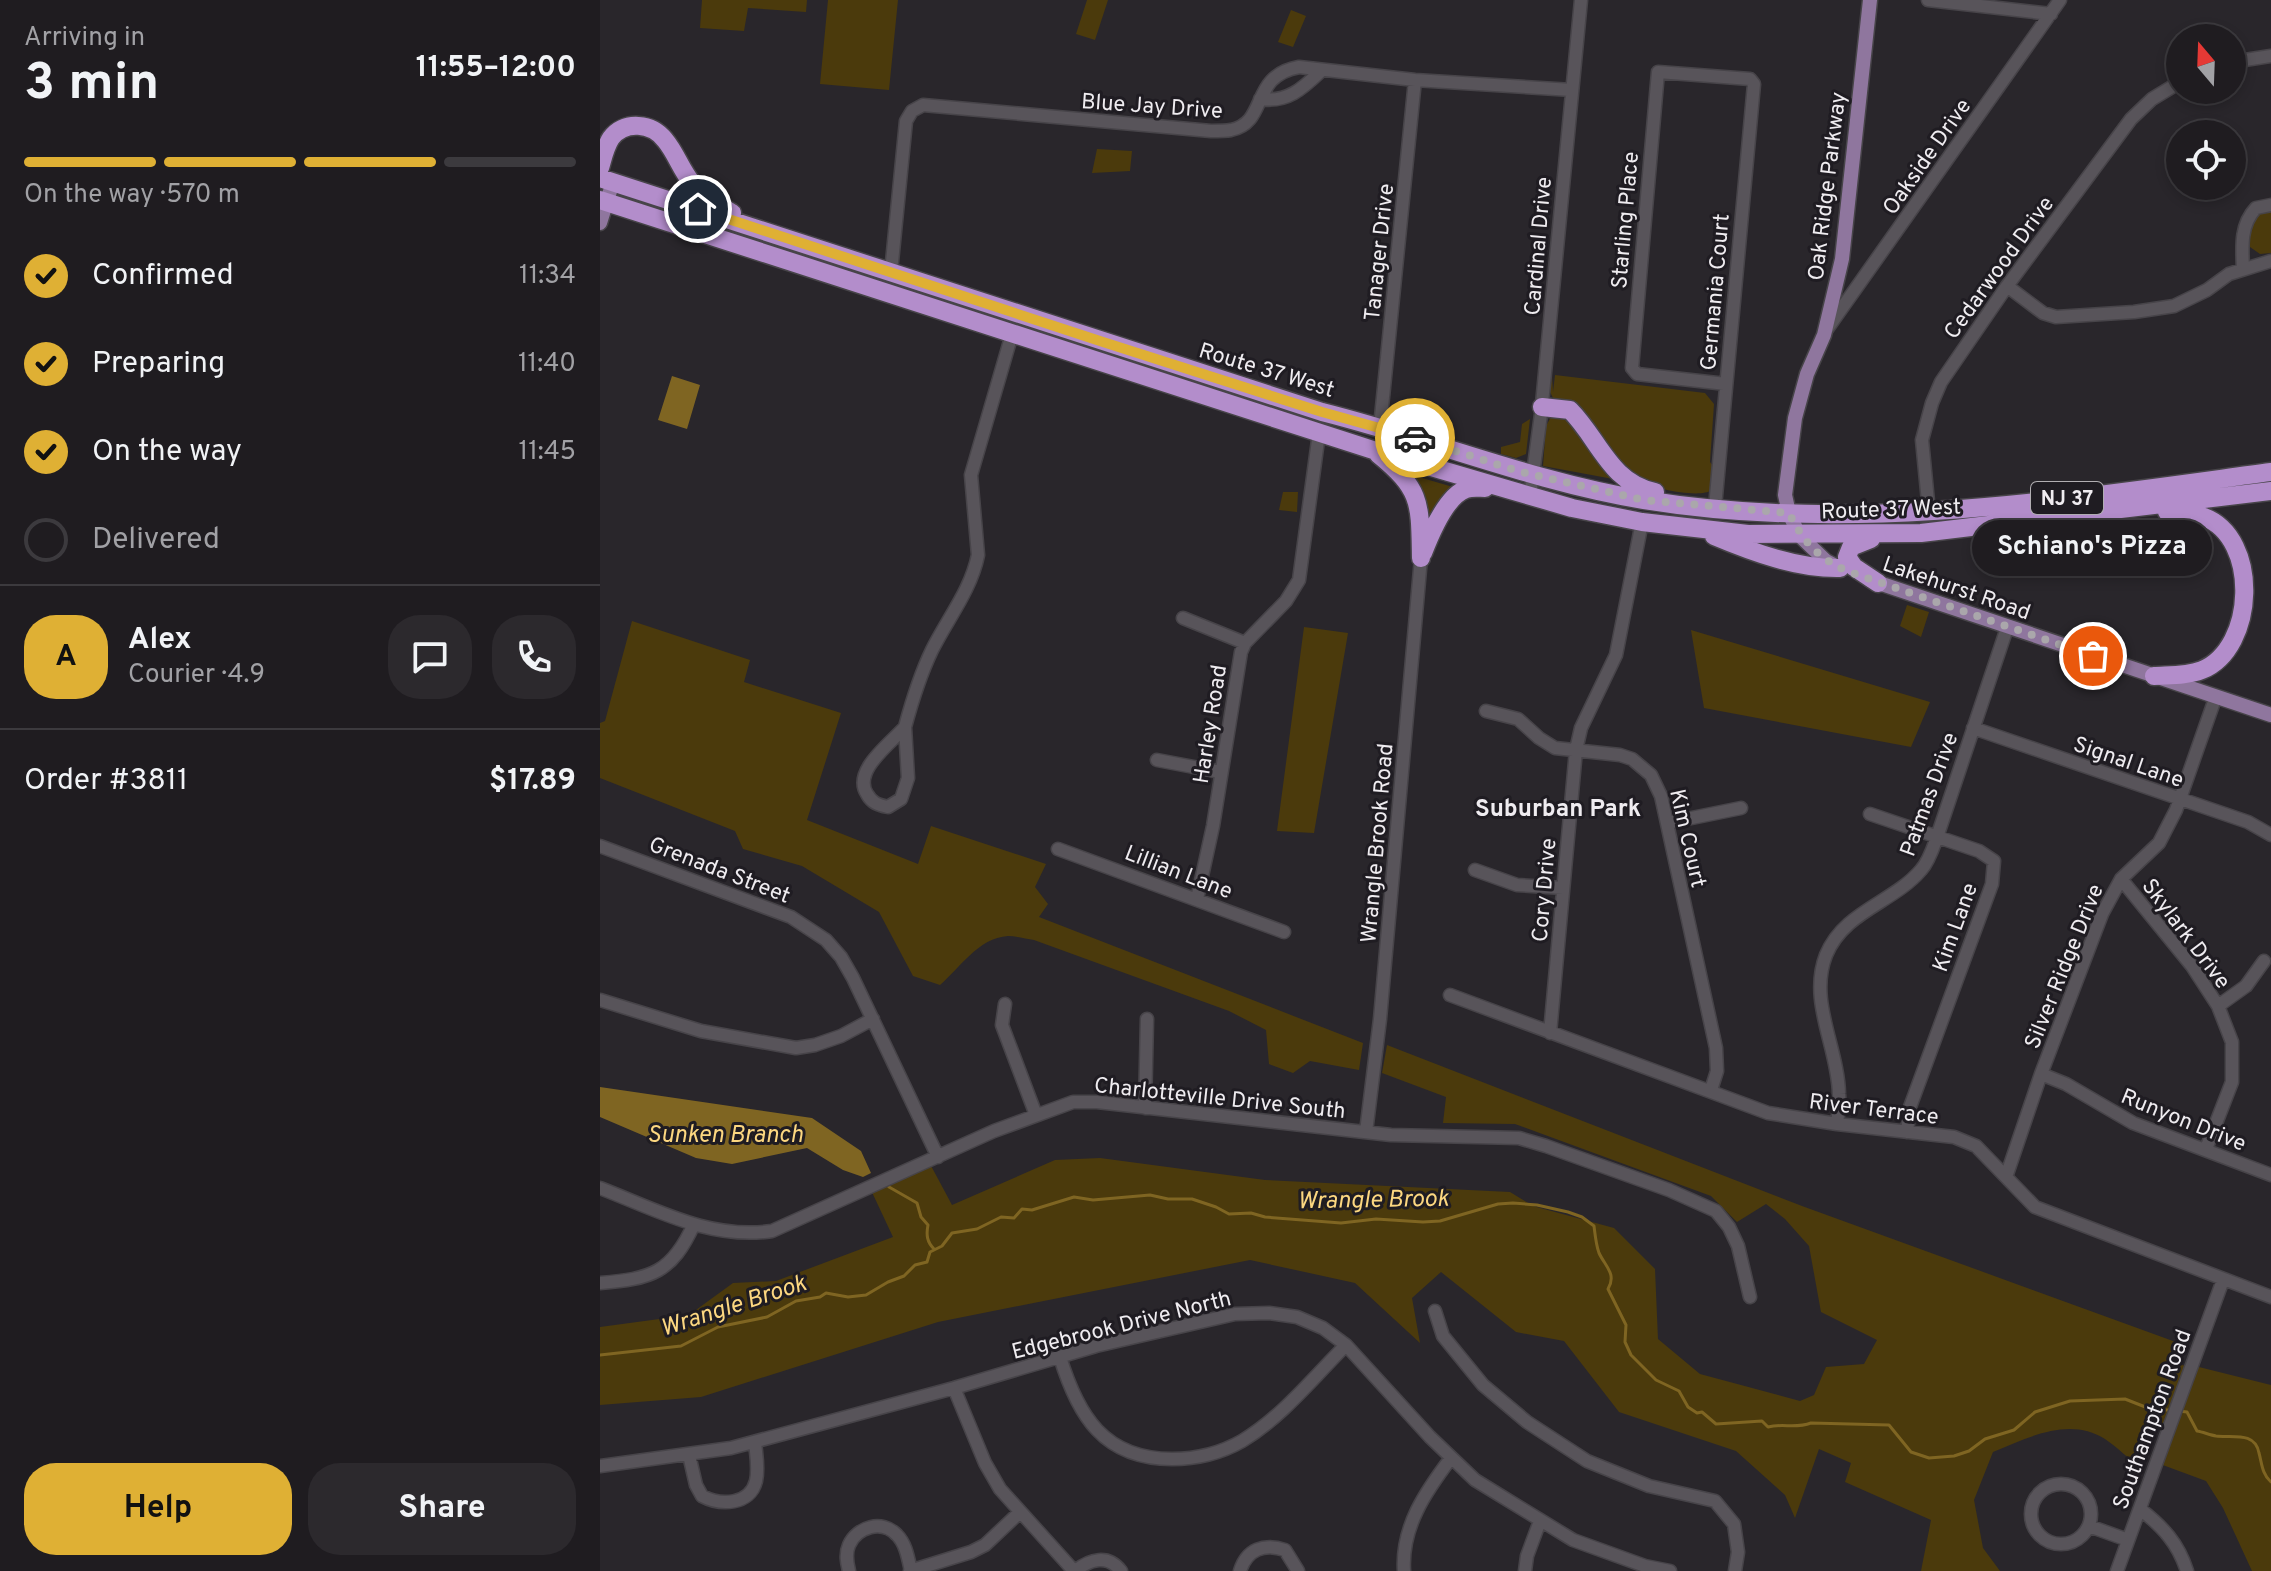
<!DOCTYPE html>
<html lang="en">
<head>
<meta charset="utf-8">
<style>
	:root { --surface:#1f1c20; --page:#2c292d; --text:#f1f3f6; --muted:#a1a1a5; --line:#3c3a3e; --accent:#dfb034 }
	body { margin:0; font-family:Overpass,sans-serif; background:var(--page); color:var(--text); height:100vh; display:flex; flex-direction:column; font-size:30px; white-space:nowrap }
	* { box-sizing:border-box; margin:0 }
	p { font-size:26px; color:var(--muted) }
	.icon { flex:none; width:44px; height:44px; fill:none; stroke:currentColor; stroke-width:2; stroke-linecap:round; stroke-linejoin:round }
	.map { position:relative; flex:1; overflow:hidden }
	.drawer { display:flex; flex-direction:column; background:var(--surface); width:600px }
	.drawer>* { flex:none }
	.needle { width:52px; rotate:341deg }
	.tools { position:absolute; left:1566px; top:24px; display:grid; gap:16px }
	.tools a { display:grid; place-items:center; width:80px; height:80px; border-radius:50%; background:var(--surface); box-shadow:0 4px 12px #0003,0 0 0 2px var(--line); font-size:40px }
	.pin { position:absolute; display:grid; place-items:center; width:68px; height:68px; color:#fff; margin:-34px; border:4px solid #fff; border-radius:50%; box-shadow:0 2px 8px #0007 }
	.courier { position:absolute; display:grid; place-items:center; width:80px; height:80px; margin:-40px; border:6px solid #dfb034; border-radius:50%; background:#fff; color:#222; box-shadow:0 2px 10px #0007 }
	.bubble { position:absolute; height:56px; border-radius:28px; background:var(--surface); box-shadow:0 4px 12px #0003,0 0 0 2px var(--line); font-size:26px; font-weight:700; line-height:56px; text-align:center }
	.summary em { font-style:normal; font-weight:700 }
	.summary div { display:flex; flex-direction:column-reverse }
	.summary { display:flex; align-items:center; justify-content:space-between; height:136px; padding:0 24px }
	h1 { font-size:52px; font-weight:700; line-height:60px }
	.bar { display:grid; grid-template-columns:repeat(4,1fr); gap:12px 8px; align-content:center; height:96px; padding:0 24px }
	.bar i { height:10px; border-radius:6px; background:var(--line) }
	.bar .current { background:var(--accent) }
	.bar p { grid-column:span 4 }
	.line { display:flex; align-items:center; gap:20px; padding:0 24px; border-top:2px solid var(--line) }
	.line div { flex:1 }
	.round { display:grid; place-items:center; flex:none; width:84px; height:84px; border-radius:32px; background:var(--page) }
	ol { padding:0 24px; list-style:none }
	li { display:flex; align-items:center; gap:24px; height:88px }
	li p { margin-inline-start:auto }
	li .icon { padding:8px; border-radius:50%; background:var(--accent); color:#111; stroke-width:4 }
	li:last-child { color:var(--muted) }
	li i { width:44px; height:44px; border:4px solid var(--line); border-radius:50% }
	.primary-button { display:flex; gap:16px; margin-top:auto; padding:16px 24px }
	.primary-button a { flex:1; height:92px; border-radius:32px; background:var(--accent); color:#111; font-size:32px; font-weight:700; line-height:92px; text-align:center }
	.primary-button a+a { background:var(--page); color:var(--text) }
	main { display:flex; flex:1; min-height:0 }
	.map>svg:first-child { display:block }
</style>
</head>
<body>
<main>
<section class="drawer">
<div class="summary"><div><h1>3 min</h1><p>Arriving in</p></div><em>11:55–12:00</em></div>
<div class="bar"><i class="current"></i><i class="current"></i><i class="current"></i><i></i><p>On the way · 570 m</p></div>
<ol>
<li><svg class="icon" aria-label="check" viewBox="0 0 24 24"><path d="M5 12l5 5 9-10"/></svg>Confirmed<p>11:34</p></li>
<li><svg class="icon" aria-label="check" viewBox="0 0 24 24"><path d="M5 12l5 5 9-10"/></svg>Preparing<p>11:40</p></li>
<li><svg class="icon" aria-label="check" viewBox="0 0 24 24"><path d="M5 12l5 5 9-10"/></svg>On the way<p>11:45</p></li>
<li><i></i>Delivered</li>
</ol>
<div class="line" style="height:144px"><b class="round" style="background:var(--accent);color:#111">A</b><div><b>Alex</b><p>Courier · 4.9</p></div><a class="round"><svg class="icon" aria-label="chat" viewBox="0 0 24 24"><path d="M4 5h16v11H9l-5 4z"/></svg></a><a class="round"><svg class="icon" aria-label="phone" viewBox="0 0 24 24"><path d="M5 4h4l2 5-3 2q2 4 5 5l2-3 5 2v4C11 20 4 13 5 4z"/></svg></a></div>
<div class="line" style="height:104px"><div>Order #3811</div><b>$17.89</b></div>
<div class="primary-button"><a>Help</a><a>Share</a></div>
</section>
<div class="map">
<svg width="1671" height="1571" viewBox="0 0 1671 1571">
	<rect width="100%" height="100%" fill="#29262b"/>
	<path fill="#4b3a0c" d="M102,0H207L206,12L148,8L144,31L100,28Z
		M228,0H298L289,90L220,84Z
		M487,0H508L495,40L476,34Z
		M691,10L706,16L693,47L678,42Z
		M497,149L532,151L530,171L492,173Z
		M1671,208V253L1660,254L1650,247L1647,233L1658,213Z
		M952,375L953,392L955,375L1105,393L1114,404L1110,462L1113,466L1112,490C1099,499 1054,488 1039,482L954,400L950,392Z
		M963,413L1013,479L943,466L946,426L952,415Z
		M930,419L926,454L916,458L901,454V447L920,442L922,424Z
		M812,475L853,487L829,523L812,476Z
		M683,492H698L697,512L679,510Z
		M1307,605L1329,612L1321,637L1300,626Z
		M32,621L150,660L144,682L241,713L207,820L318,864L331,826L446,864L435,887L448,904L439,917L763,1043L759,1070L710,1061L693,1073L669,1064L666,1030L629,1011L434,940C426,939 416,936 408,936C378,938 360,968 340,985L313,976L279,912L202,866L143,849L135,831L0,778V723L5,721Z
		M704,627L748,633L714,833L677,831Z
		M1091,630L1330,702L1311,747L1104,708Z
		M787,1045L1202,1206L1584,1345L1580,1365L1595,1366L1671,1385V1571H1652L1623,1508L1606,1481L1560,1464L1572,1432L1558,1426L1539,1467C1528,1458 1517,1447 1505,1439C1469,1416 1427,1438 1393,1452L1374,1500L1383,1548L1400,1571H1321L1331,1520L1245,1482L1251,1463L1219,1449L1195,1518L1185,1495L1136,1451L1019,1412L964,1341L916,1332L841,1272L812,1298L820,1343L755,1283L650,1260L338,1322L101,1397L0,1405V1327L89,1315L133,1283L176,1281L293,1237L270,1188L329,1162L352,1205L455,1160L500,1158L665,1180L910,1192L933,1206L1014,1228L1055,1269L1058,1339L1100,1374L1200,1401L1214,1395L1226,1367L1264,1364L1277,1340L1221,1312L1209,1246L1185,1219L1166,1204L1137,1222L1111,1196L915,1124L843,1123L846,1097L782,1073Z"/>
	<path fill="#7f6522" d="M72,376L100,385L87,429L58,420Z
		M0,1087L212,1118L261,1151L271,1173L263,1177L243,1170L207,1148L132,1164L96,1158L0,1117Z"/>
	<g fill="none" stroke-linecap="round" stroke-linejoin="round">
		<path stroke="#7f6522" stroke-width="3" d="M289,1187L317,1203L321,1217L328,1225C326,1235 327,1242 334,1249
			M0,1355L81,1346L118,1327L167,1317L196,1301L220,1297L226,1293L248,1297L266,1295L288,1282L304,1276L315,1265L327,1262L330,1252L342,1246L352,1233L377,1229L401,1217L414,1218L422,1209L432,1210L474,1197L493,1200L550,1195L568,1199H592L616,1207L629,1214L651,1213L665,1217L741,1223L776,1219L823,1222L840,1221L898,1204L913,1203L937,1205L968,1212L982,1217L994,1226C995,1234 996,1245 999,1253C1005,1266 1017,1274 1008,1289L1026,1325L1025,1342L1031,1355L1056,1380L1079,1391L1088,1407L1097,1413L1102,1412L1116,1424L1162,1421L1168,1427C1183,1423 1195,1429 1211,1423L1289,1425L1311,1452L1329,1458L1354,1456L1369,1451L1385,1439L1414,1430L1435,1412L1470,1401L1525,1399L1553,1410H1569
			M1579,1411L1587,1412L1597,1431C1603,1432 1610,1435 1616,1436C1632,1438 1655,1431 1659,1453C1662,1464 1662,1474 1671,1482"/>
		<g stroke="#474449" stroke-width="15">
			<path id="minor" d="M1328,0L1451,14
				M1632,62L1671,56
				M660,99C688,103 703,88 722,70
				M1643,269C1642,247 1640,225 1656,208L1671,205
				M291,272L306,121L312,111L323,105L611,131C617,131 625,131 631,130C669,122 649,76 699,67L815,80L972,90
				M1407,286L1443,313L1456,317L1534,312L1574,306L1607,290L1629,274L1671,261
				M1225,332L1460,0
				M780,427L815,80
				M930,496L941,414L981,0
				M1115,507L1154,84L1150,79L1058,72L1032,368L1037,374L1126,384
				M1329,512L1322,440L1332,403L1341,382L1407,286L1531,119L1552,99L1580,82
				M583,618L645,643
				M886,711L918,719L939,738L955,748L1020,755L1032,759L1051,775L1061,796L1116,1048L1117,1071L1111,1090
				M305,727C312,701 320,675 332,650C348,618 371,590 378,555L371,475L412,334
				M305,727L308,778L301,799L288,807C278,805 272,803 267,794C252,771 290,744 305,727Z
				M1373,728L1648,822L1671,835
				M557,760L620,772
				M1270,814L1379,851L1394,861L1392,884L1310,1107L1307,1132
				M1067,823L1141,808
				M0,846L191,917L226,940L241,957L253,978L338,1157
				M458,849L684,932
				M875,870L917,885L963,888
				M1521,879L1592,966L1618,1006L1632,1042V1082L1606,1149
				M597,899L613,826L641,652L645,643L686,601L699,580L719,433
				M850,995L1168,1113L1237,1124L1354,1137L1376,1146L1435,1207L1671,1297
				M0,1000L101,1031L196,1048L215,1045L241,1036L273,1019
				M405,1004L402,1025L436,1115
				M1618,1006L1646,986L1664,961
				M950,1033L976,750L981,728L1016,655L1042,522
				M1441,1074L1466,1084L1533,1123L1671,1175
				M545,1108L547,1019
				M1237,1124C1238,1114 1240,1104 1239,1094C1238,1047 1208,1001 1226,955C1244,911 1293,903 1321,870C1329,861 1333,848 1337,837L1407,628
				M766,1132L780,1019L821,558
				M1406,1177L1441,1074L1502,914L1521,879L1559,843L1576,810L1616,696
				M0,1188C57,1210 110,1240 172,1231L394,1131L473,1102H497L791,1135L919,1138L946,1146L1069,1190L1116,1211L1129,1227L1138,1246L1150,1297
				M0,1283C51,1279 72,1273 94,1224
				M835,1311L843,1336L883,1385L927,1422L987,1461L1049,1486L1115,1501L1134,1524L1138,1552L1135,1571
				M460,1357C478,1416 504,1459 572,1459C597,1459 621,1453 642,1441C682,1417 713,1378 746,1345
				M354,1388L385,1463L400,1489L474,1571
				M89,1455L96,1485L102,1496C121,1506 150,1505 156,1481C159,1468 156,1454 155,1442
				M0,1466L131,1448L354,1388L496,1346L635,1314L669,1313L697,1317L723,1328L746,1345L830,1437L875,1480L973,1540L1045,1566L1070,1571
				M1431 1514a30 30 0 1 1 60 0a30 30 0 1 1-60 0Z
				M1540,1509C1563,1527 1578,1543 1587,1571
				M1489,1526L1528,1540
				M249,1571C247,1563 245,1554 249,1545C257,1527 282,1519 297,1535C306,1544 308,1558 311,1571
				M310,1571L371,1552L385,1545L420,1512
				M475,1571C490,1559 508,1554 521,1571
				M640,1571C647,1549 664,1543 685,1550L698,1571
				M804,1571C801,1527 826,1491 851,1458
				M925,1571L927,1556L940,1521
				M1517,1571L1623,1280"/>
		</g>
		<g stroke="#474449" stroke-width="17">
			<path id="major" d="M0,223L13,182
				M1239,568L1226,561L1199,535L1189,513L1185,495L1195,418L1207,374L1224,335L1242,259L1270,0
				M1270,580L1671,715"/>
		</g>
		<g stroke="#474449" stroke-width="21">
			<path id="highway" d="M0,168C3,158 5,147 11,138C25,120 52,123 65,140C76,153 81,170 92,183C103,196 117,204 132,213
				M0,178L722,412C830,439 934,482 1044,500C1253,534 1463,500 1671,472
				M0,200L773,450L972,508L1042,522L1148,534L1321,533L1671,491
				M942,407L970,410C999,439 1010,483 1055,492
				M778,454C822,490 820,503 821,558
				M1114,536C1152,552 1198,569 1240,568
				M1271,539L1251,547L1247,557L1254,567L1278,583
				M823,553C830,535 846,496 866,489C872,487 879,488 885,488
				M1554,676C1569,675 1587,676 1602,670C1656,648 1660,538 1604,517C1593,513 1579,512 1567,512"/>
		</g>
		<use href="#minor" stroke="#58545a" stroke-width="12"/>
		<use href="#major" stroke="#8f769e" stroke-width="14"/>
		<use href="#highway" stroke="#b38dcb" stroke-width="18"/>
	</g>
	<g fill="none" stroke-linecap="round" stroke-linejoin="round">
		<path stroke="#aaa7ab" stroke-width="8" stroke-dasharray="0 14.4" d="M815,438L921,472L1044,500L1189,513C1203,541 1218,558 1247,571L1493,656"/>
		<path stroke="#dfb034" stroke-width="10" d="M98,209L503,342L722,412L815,438"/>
	</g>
	<g text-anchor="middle" stroke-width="6" stroke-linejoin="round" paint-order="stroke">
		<rect fill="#1f1c22" stroke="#b1aeb2" stroke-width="2" x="1431" y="482" width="72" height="32" rx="6"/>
		<g font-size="20" font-weight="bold" fill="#efecf0">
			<text x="1467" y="505">NJ 37</text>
		</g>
		<g font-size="22" fill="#efecf0" stroke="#1f1c22">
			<text transform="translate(552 105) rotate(4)" y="8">Blue Jay Drive</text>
			<text transform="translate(1326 156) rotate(-55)" y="8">Oakside Drive</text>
			<text transform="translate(1226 186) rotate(-83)" y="8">Oak Ridge Parkway</text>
			<text transform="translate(1024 220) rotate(-85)" y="8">Starling Place</text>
			<text transform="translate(937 246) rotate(-85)" y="8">Cardinal Drive</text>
			<text transform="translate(778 252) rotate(-84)" y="8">Tanager Drive</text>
			<text transform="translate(1398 267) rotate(-54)" y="8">Cedarwood Drive</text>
			<text transform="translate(1114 292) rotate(-85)" y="8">Germania Court</text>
			<text transform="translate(667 369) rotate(17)" y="8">Route 37 West</text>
			<text transform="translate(1291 508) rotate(-2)" y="8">Route 37 West</text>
			<text transform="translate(1357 587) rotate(19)" y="8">Lakehurst Road</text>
			<text transform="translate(609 724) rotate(-81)" y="8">Harley Road</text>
			<text transform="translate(1529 761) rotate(19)" y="8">Signal Lane</text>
			<text transform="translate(1328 794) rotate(-70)" y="8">Patmas Drive</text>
			<text transform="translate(1089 838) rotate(77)" y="8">Kim Court</text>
			<text transform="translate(776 843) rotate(-85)" y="8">Wrangle Brook Road</text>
			<text transform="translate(120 869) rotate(21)" y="8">Grenada Street</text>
			<text transform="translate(579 871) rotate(21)" y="8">Lillian Lane</text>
			<text transform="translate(943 890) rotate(-85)" y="8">Cory Drive</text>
			<text transform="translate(1354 927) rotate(-70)" y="8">Kim Lane</text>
			<text transform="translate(1587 933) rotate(53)" y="8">Skylark Drive</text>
			<text transform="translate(1463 966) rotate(-68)" y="8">Silver Ridge Drive</text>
			<text transform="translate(620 1097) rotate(6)" y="8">Charlotteville Drive South</text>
			<text transform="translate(1274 1108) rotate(7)" y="8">River Terrace</text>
			<text transform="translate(1584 1119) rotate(22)" y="8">Runyon Drive</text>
			<text transform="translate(521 1324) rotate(-14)" y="8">Edgebrook Drive North</text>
			<text transform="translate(1551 1419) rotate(-70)" y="8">Southampton Road</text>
		</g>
		<g font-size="24" font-weight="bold" fill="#efecf0" stroke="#1f1c22">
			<text x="958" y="816">Suburban Park</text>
		</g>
		<g font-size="24" font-style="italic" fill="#fcd780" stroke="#1f1c22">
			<text x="125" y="1142">Sunken Branch</text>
			<text transform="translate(773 1199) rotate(-1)" y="8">Wrangle Brook</text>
			<text transform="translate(133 1305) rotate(-18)" y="8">Wrangle Brook</text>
		</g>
	</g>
</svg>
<div class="tools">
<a><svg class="needle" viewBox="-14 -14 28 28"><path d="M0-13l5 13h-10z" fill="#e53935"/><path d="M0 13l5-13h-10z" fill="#a1a1a5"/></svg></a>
<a><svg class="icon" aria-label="locate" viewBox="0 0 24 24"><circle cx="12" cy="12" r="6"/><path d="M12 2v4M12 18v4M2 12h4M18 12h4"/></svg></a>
</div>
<div class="pin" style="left:1493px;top:656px;background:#ea580c"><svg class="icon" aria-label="bag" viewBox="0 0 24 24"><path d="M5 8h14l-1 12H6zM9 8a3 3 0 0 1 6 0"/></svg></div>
<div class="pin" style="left:98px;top:209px;background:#1f2937"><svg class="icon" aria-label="home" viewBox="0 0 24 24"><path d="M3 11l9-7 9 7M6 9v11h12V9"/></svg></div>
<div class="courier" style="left:815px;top:438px"><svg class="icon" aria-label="car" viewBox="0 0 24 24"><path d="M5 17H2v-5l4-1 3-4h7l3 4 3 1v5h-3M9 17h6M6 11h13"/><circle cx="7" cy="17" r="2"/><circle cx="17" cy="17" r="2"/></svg></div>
<div class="bubble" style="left:1372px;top:520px;width:240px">Schiano's Pizza</div>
</div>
</main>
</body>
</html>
